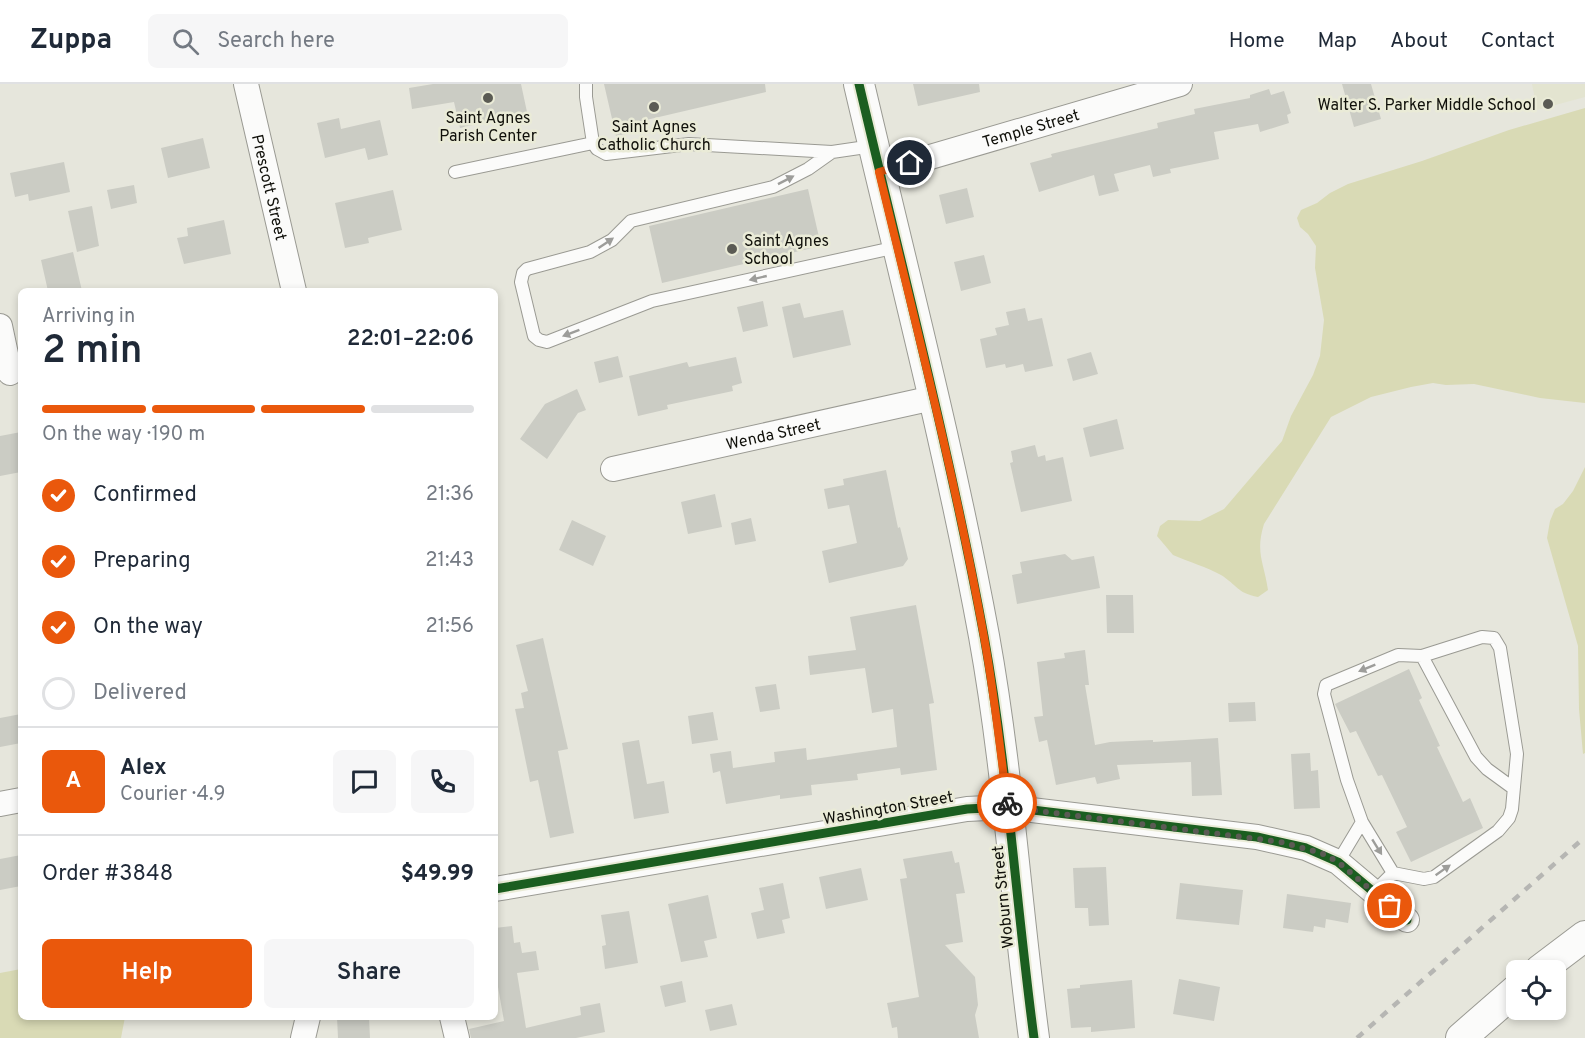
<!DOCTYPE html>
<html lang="en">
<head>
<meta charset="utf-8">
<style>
	:root { --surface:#fff; --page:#f6f6f7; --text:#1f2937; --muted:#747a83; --line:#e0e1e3; --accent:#ea580c }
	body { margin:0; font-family:Overpass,sans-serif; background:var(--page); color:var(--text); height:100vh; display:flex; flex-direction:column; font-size:22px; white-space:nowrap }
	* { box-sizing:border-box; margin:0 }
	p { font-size:20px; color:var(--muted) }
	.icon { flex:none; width:33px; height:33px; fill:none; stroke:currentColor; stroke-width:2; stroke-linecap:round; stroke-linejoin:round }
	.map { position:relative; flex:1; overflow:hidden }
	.drawer { position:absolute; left:18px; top:204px; width:480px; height:732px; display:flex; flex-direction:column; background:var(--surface); border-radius:9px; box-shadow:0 3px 9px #0003 }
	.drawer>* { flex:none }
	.controls { position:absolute; left:1506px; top:876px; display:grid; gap:12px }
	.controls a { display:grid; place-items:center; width:60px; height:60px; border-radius:9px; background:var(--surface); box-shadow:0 3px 9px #0003; font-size:30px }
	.pin { position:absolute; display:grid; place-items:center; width:51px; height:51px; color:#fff; margin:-26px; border:3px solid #fff; border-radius:50%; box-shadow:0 2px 6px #0007 }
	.courier { position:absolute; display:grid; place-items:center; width:60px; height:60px; margin:-30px; border:4px solid #ea580c; border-radius:50%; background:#fff; color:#222; box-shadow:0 2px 8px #0007 }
	.overview em { font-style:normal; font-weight:600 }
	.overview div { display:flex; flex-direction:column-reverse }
	.overview { display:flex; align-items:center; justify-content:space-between; height:102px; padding:0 24px }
	h1 { font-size:39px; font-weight:600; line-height:45px }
	.bar { display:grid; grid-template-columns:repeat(4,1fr); gap:9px 6px; align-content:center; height:72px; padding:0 24px }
	.bar i { height:8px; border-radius:4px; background:var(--line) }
	.bar .on { background:var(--accent) }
	.bar p { grid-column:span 4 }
	.line { display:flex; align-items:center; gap:15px; padding:0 24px; border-top:2px solid var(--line) }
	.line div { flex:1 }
	.round { display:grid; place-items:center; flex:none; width:63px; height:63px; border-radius:9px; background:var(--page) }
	ol { padding:0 24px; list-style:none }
	li { display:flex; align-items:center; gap:18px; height:66px }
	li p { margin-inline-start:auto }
	li .icon { padding:6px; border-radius:50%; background:var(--accent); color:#fff; stroke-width:4 }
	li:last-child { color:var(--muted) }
	li i { width:33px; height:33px; border:3px solid var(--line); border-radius:50% }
	.cta { display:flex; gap:12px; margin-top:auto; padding:12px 24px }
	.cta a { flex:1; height:69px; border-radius:9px; background:var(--accent); color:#fff; font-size:24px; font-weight:600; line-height:69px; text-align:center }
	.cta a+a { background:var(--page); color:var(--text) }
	header { display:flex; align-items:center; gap:36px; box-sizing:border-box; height:84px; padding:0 30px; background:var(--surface); border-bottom:2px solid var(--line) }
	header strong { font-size:28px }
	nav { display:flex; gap:33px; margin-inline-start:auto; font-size:21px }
	.search { width:420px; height:54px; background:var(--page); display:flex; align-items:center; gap:15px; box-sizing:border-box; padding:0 21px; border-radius:9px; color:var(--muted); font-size:22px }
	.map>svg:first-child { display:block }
</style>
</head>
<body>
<header>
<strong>Zuppa</strong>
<div class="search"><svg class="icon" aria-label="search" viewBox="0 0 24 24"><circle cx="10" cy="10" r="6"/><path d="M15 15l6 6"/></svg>Search here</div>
<nav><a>Home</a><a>Map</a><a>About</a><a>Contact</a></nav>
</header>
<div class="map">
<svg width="1585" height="954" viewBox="0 0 1585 954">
	<rect width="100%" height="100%" fill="#e6e6dc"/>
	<path fill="#e3e4d0" d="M1532,0H1585V13L1537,26Z"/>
	<path fill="#d9dab5" d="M1585,24V319L1540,314L1474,300L1446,301L1433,299L1411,303L1371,313L1331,333L1264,440C1255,469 1264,478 1268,506L1258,513C1237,509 1237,501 1221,491C1207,483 1189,478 1173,471L1157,452L1160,442L1168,436L1200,437L1224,425L1282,357L1291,332L1313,291L1320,272L1324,236L1315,184L1316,162L1308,150L1300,143L1297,134L1301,126L1317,119L1330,109L1348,100L1422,77L1509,46Z
		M1585,383V669L1583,670L1579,625L1578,562L1547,454L1550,437L1555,425L1563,420L1573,407Z
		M21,885V933H125L121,954H0V889Z"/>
	<path fill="#cbccc4" d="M433,0H521L527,28L460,44L454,18L412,25L409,4Z
		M604,0H765L766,8L646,36L648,45L616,52Z
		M913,0H979L980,8L918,22Z
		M1342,0H1371L1381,35L1354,43Z
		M1269,5L1271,11L1284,7L1291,29L1287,31L1289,39L1260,48L1258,40L1214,48L1219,75L1170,85L1171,89L1153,93L1150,81L1114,90L1119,107L1099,112L1094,91L1039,108L1030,79L1052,73L1051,70L1158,44L1157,39L1195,30L1194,25L1250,14V11Z
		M339,34L341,45L380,36L388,71L368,76L365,64L325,74L317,39Z
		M203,54L210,84L168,94L161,64Z
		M64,78L70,108L29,117L28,110L15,113L10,89Z
		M134,101L137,119L111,125L107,106Z
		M967,104L974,133L946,140L939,111Z
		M808,105L821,162L662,199L649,142Z
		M393,106L402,146L368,154L369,159L345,164L335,119Z
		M92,122L99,162L77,168L68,127Z
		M224,136L231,170L184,180L177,154L188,152L187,144Z
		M73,168L82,207H48L41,176Z
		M984,171L991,199L961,207L954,178Z
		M763,217L768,242L743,248L737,223Z
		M800,219L804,234L843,226L851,261L793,274L782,223Z
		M1025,224L1028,237L1042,234L1053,282L1025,288L1023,280L1006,284L1005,280L986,284L980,255L997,251L995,244L1009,241L1006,228Z
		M1091,268L1098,290L1073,297L1067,275Z
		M618,272L623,293L599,299L594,278Z
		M736,273L742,299L732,302L733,307L667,321L668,325L638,332L629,292L687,278L689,283Z
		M577,305L586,326L578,329L547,375L520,355L545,320Z
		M1117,335L1124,365L1090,373L1083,344Z
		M21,348V388L0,392V352Z
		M1035,361L1038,373L1045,371L1046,377L1063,373L1072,417L1021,428L1010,379L1013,378L1011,367Z
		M886,386L898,444L900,443L908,475L903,482L829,499L822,467L857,459L849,421L828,425L824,405L844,401L843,395Z
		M715,410L722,443L688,450L681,418Z
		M751,434L756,457L735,461L731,439Z
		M572,436L606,452L593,482L559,466Z
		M1065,470L1072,476L1094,472L1100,504L1017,520L1012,491L1022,489L1020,478Z
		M1106,511H1133L1134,549H1107Z
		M916,521L934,619L929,620L937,686L901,691L900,684L857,690L858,696L811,701L812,711L780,715V711L726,720L720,687L713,689L710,670L731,667L733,684L775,678L774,668L806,664L807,676L897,663L893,625L872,629L865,584L810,591L808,572L856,566L850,533Z
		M543,554L568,665L558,667L574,749L550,754L538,696L530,698L515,625L524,624L521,609L528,607L516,561Z
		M1085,566L1089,601H1085L1095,661L1110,658L1153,656V658L1218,654L1222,711L1192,712L1191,678L1117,681L1120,695L1097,700L1095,693L1056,701L1047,656L1039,658L1034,633L1043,632L1037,578L1065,574L1064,569Z
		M1409,585L1422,614L1419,616L1440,662L1437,663L1463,718L1470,714L1483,744L1411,778L1396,748L1407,743L1382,691L1378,692L1356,647L1350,649L1335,620Z
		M776,600L780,625L760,628L755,603Z
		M1255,618L1256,637L1229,638L1228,619Z
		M713,628L718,656L692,660L688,632Z
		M21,630V659L0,663V634Z
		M639,656L647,700L664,697L669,729L634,735L622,659Z
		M1310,669L1311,687L1318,686L1320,724L1294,725L1291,670Z
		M952,767L955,779L959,778L965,809L956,810L963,858L945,861L975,893L978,921L975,931L979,954H898L897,943L892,944L887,919L919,913L900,795L907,794L903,775Z
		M21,771V802L0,806V775Z
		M1106,783L1109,841L1089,842L1088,824H1075L1073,784Z
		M861,784L868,816L826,825L819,793Z
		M783,799L790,834L782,836L785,849L757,855L751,829L764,826L759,804Z
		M1180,799L1243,806L1239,841L1176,835Z
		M1287,810L1351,819L1348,839L1326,835L1325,844L1314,842L1313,848L1283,844Z
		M708,811L717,854L704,857L708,873L681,878L668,820Z
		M629,827L638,879L605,885L602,862L606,861L601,831Z
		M512,842L514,859L520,858L522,869L536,867L539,886L517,889L526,944L581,931L580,923L600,919L605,948L576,954H471L469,945L504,937L495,886V844Z
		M1179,895L1220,903L1214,937L1173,930Z
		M1132,896L1135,944L1091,948V943L1071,944L1067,905L1080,904V901Z
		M682,897L686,918L665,923L660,902Z
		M732,920L737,941L710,947L705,926Z
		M337,933H369L370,954H338Z"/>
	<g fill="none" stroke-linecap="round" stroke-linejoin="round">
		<g stroke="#9a9a93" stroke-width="14">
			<path id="service" d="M586,0V13L593,59L597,65L606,70L689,60L832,68L873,62
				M832,68L808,85L773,103L631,137L612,156L590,168L527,185L523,189L521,198L534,252L539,256L547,258L652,217L897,163
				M455,88L593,59
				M1422,572L1476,673L1487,685L1513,704
				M1362,738L1393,789
				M1338,778L1362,738L1347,696L1324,610L1326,601L1398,571L1422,572L1482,553L1494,554L1500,564L1517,670L1512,725L1509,734L1498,747L1434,793L1424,795L1393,789L1374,808"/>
		</g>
		<g stroke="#9a9a93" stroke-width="26">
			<g id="minor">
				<path id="s1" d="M246,0L294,207"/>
				<path id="s2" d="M879,88L1180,0"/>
				<path d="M0,242L10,289"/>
				<path id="s3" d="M613,385L933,314"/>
				<path d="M0,720L21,716"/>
				<path d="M495,805L967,725L1007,723L1257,753L1306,764L1338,778L1407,836"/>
				<path d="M452,933L457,954"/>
				<path d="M303,954L308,933"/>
			</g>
		</g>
		<g stroke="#9a9a93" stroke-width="32">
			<path id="tertiary" d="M859,0C902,184 950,367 984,552C1008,685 1016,820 1034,954
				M1540,886L1585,852
				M1461,954L1516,906"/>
		</g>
		<use href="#service" stroke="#fbfbfa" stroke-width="12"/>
		<use href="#minor" stroke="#fbfbfa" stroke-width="24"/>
		<use href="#tertiary" stroke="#fbfbfa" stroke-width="30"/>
		<path stroke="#b6b6b3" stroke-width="4.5" stroke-dasharray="8 8" stroke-linecap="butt" d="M1357,954L1585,753"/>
		<g stroke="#eaebd7" stroke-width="13">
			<path id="cycleway" d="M859,0C902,184 950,367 984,552C1008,685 1016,820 1034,954
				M495,805L967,725L1007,723L1257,753L1306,764L1338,778L1407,836"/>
		</g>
		<use href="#cycleway" stroke="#1b5e20" stroke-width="9"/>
	</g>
	<defs><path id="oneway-solid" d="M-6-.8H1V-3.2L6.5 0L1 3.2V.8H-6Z" transform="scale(1.5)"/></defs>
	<g fill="#9d9d9a">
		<use href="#oneway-solid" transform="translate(786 96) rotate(-27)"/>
		<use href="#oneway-solid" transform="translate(606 159) rotate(-34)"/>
		<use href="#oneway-solid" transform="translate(758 194) rotate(167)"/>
		<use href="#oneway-solid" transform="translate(571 249) rotate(159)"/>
		<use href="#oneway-solid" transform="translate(1367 584) rotate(158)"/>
		<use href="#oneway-solid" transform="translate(1377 763) rotate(58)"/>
		<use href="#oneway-solid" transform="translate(1443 786) rotate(-35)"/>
	</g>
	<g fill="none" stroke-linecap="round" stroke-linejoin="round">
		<path stroke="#5b5b54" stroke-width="6" stroke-dasharray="0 10.8" d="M1007,719V723L1281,758L1321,769L1338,778L1390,822"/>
		<path stroke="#ea580c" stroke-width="8" d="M910,79L879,88C916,242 956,397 984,553C994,608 1000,663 1007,719"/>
	</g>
	<g fill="#5b5b54" stroke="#eaebd7" stroke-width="2">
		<circle cx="488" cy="14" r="6"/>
		<circle cx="1548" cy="20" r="6"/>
		<circle cx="654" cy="23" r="6"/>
		<circle cx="732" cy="165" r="6"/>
	</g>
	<g text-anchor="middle" stroke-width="5" stroke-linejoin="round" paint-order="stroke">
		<g font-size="16" fill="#10100a" stroke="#eaebd7">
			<text x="1536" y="26" text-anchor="end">Walter S. Parker Middle School</text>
			<text x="488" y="39">Saint Agnes<tspan x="488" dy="18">Parish Center</tspan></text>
			<text x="654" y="48">Saint Agnes<tspan x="654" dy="18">Catholic Church</tspan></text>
			<text x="744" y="162" text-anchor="start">Saint Agnes<tspan x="744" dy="18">School</tspan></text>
		</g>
		<g font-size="16" fill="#10100a" stroke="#eaebd7">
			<text dy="6" stroke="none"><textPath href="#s2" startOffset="158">Temple Street</textPath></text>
			<text dy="6" stroke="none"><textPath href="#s1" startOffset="106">Prescott Street</textPath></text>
			<text dy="6" stroke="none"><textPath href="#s3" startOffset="164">Wenda Street</textPath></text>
			<text transform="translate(888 723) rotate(-10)" y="6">Washington Street</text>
			<text transform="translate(1002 813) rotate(-96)" y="6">Woburn Street</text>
		</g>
	</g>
</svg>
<div class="controls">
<a><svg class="icon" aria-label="locate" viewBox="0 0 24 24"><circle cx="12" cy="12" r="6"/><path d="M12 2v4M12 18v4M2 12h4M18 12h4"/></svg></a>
</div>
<div class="pin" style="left:1390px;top:822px;background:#ea580c"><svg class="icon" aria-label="bag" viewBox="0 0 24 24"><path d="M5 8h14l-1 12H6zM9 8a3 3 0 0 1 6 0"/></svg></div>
<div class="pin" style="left:910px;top:79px;background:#1f2937"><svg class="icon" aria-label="home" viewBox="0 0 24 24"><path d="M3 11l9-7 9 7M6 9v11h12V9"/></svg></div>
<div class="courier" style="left:1007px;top:719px"><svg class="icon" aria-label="bike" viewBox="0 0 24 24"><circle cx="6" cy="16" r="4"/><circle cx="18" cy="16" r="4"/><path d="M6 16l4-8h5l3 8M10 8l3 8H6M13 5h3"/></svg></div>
<section class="drawer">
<div class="overview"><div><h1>2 min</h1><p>Arriving in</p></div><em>22:01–22:06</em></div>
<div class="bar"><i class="on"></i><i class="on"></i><i class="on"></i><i></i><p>On the way · 190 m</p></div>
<ol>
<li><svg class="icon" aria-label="check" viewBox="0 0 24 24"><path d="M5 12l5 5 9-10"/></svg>Confirmed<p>21:36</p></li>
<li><svg class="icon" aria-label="check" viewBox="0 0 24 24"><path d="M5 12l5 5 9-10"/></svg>Preparing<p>21:43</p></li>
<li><svg class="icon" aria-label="check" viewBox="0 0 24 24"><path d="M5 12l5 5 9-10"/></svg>On the way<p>21:56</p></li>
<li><i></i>Delivered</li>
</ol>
<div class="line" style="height:108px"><b class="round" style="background:var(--accent);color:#fff">A</b><div><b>Alex</b><p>Courier · 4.9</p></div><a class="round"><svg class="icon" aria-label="chat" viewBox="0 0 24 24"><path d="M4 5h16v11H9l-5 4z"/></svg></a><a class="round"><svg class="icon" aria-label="phone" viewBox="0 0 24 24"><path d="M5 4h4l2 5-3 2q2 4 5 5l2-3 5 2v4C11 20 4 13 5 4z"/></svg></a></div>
<div class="line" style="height:78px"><div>Order #3848</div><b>$49.99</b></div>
<div class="cta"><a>Help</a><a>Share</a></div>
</section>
</div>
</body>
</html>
